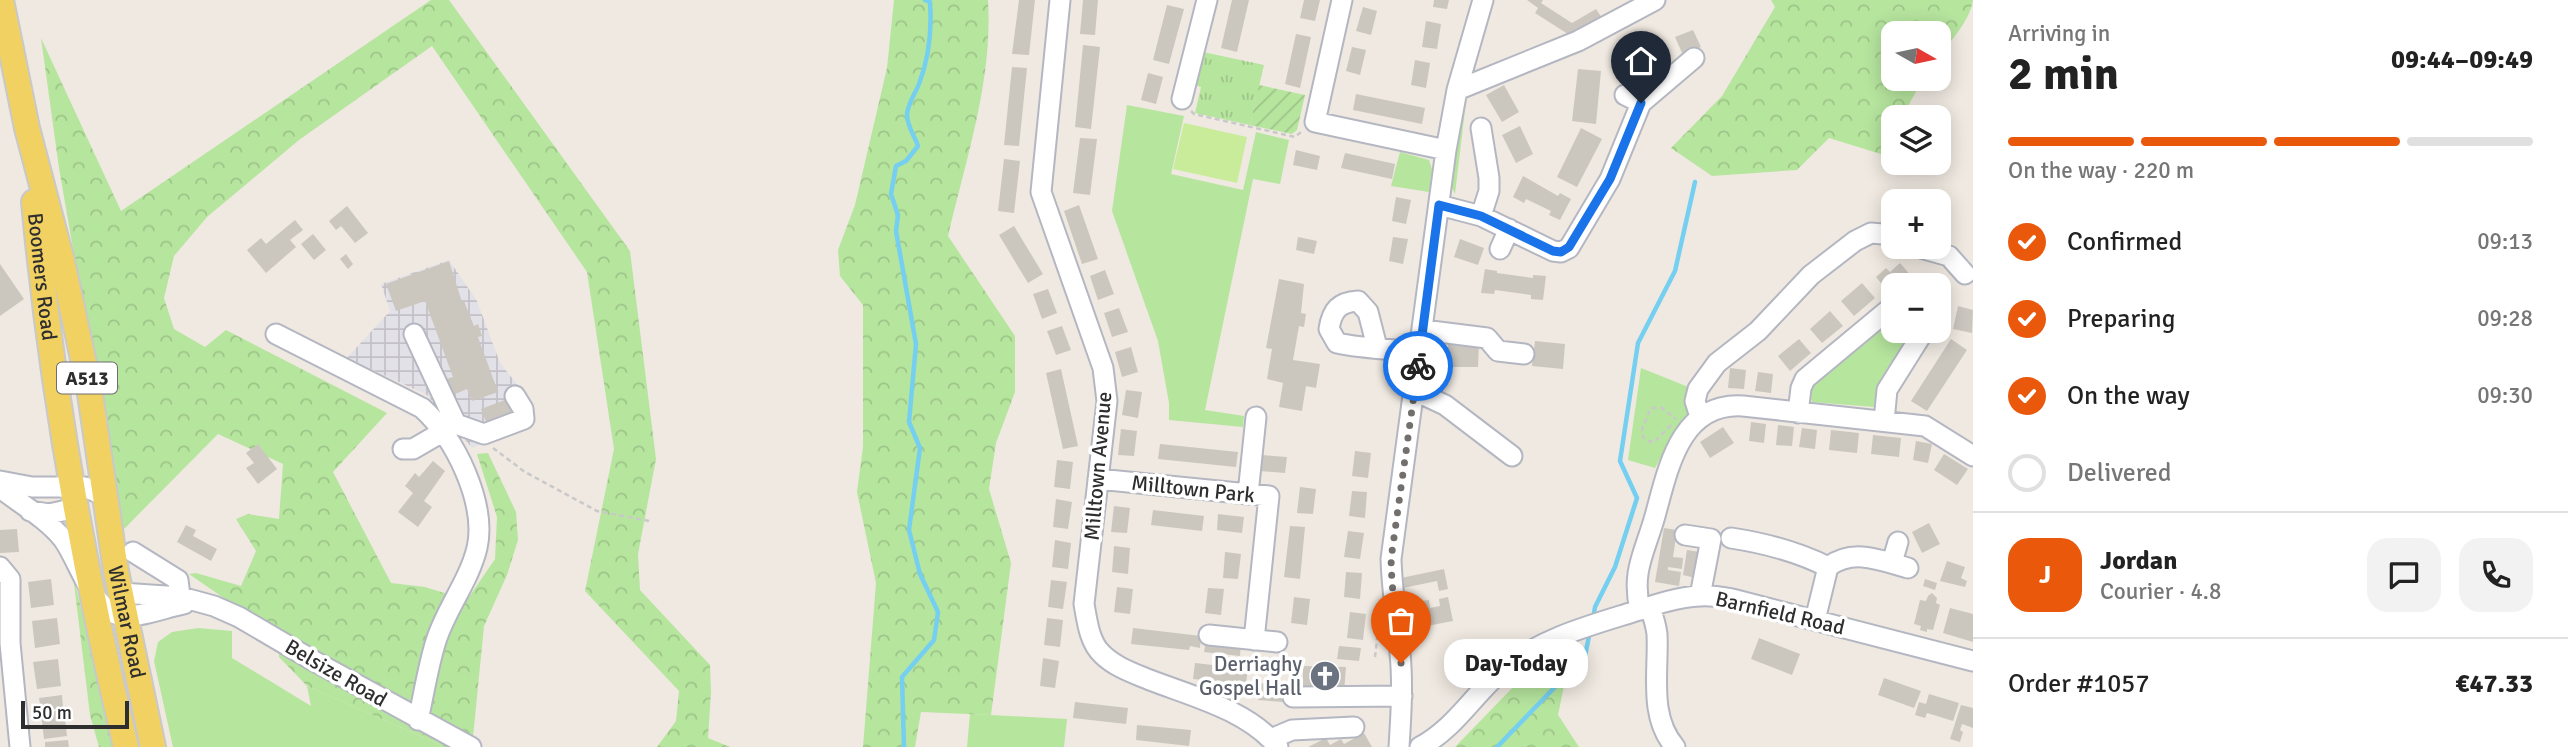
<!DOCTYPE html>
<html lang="en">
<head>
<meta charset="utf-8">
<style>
	:root { --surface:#fff; --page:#f2f2f2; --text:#222; --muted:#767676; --line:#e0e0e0; --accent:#ea580c }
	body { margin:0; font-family:Signika,sans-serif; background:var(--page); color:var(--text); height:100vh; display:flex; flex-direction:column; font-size:26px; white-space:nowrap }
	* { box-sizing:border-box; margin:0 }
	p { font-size:23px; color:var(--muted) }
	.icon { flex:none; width:38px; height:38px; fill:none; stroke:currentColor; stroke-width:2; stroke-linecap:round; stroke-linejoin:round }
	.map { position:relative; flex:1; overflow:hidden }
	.drawer { display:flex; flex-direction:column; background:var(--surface); width:595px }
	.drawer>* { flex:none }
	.needle { width:46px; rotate:99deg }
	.fabs { position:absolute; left:1881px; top:21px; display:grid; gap:14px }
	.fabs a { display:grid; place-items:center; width:70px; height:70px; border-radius:14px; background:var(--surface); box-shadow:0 4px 18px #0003; font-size:35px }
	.scale { position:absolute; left:21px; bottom:18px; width:108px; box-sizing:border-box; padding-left:7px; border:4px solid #2e2e2e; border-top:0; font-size:19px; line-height:24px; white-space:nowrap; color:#2e2e2e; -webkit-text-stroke:5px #fff; paint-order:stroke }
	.pin { position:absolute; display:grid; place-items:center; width:60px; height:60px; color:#fff; margin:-72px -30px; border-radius:50% 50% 50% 0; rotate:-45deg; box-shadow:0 0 7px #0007 }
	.pin .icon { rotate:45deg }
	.courier { position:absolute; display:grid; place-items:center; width:70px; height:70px; margin:-35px; border:5px solid #1a73e8; border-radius:50%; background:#fff; color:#222; box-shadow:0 2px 9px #0007 }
	.bubble { position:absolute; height:49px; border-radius:21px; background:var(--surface); box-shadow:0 4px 18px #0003; font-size:23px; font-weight:700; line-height:49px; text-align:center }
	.headline em { font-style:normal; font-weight:700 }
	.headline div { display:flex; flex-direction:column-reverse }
	.headline { display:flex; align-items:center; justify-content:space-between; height:119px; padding:0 35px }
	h1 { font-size:46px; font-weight:700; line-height:52px }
	.bar { display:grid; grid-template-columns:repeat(4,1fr); gap:10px 7px; align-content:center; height:84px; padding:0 35px }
	.bar i { height:9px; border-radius:5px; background:var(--line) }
	.bar .current { background:var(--accent) }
	.bar p { grid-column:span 4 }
	.line { display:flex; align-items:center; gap:18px; padding:0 35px; border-top:2px solid var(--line) }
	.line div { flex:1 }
	.round { display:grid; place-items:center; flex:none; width:74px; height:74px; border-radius:21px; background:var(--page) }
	ol { padding:0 35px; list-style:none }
	li { display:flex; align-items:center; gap:21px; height:77px }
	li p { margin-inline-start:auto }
	li .icon { padding:7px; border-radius:50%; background:var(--accent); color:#fff; stroke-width:4 }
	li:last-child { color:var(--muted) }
	li i { width:38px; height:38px; border:4px solid var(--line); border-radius:50% }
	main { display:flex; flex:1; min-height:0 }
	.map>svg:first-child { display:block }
</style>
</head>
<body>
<main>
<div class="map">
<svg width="1973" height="747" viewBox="0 0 1973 747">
	<defs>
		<pattern id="industrial-grid" width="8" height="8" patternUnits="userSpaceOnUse" patternTransform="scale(1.75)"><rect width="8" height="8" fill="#e3e1e8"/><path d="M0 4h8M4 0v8" fill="none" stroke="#c3c1c7"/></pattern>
		<pattern id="forest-crowns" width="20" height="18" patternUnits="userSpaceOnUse" patternTransform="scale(1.75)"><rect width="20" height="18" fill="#b6e59e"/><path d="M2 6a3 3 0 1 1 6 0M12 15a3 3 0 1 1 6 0" fill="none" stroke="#9dc588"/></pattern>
		<pattern id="park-tufts" width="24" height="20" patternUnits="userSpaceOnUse" patternTransform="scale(1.75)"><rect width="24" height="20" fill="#b6e59e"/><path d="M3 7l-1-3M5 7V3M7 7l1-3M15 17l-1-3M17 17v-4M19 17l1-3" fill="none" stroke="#9dc588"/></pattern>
		<pattern id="garden-furrows" width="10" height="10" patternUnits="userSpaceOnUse" patternTransform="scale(1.75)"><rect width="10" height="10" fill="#b6e59e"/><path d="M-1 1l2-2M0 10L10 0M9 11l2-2" fill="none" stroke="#9dc588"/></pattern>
	</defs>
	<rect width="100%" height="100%" fill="#efe9e1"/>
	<path fill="url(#industrial-grid)" d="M449,260L477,301L500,363L528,398L536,422L472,448L427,395L347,358L390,311L381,284Z"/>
	<path fill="#b6e59e" d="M1466,97V102L1455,194L1451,186L1458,126Z
		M1127,105L1184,116L1171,174L1243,190L1256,132L1289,140L1280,184L1253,179L1205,410L1244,416L1243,427L1169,420V403L1158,341L1112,211Z
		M1400,152L1429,160L1432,169L1429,192L1391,186Z
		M1893,313L1894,331H1918L1910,335L1881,378L1880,396H1876L1874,407L1812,402L1810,395L1806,394L1807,389Z
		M1641,368L1691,388L1688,413L1680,423L1655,468L1628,460Z
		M198,628L232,631V658L311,706L307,686L445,747H173L154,661L158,642L172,632Z
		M970,714L1067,719L1064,747H967Z"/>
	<path fill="url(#forest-crowns)" d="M431,0H449L630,251L656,459L638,554L640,590L710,665L711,692L708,738L730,747H657L676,721L679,691L585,591L614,449L587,272L432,46L299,140L207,217L174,256L164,298L174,329L205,347L226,330L387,413L333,472L391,583L425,587L467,600L495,559L497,517L477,454L488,453L516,512L518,540L507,575L484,626L472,747H445L307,686L279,657V636L189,574L196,573L241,586L256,551L236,519L248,514L279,519L283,464L218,434L122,531L59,168L41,38L121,211Z
		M894,0H988C993,80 966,159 948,236L1015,336V392L996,443L989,489L1011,563L991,715L921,712L915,747H863L876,583L857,492L863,447V305L840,276L838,250L855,205L887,68Z
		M1771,0H1973C1970,21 1951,40 1939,57V33H1894V79H1923L1902,117H1894L1893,135L1884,155L1829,138L1797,170L1712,176L1671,148L1722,96L1775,7Z
		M73,575L115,747H99L90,715Z
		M1571,652L1558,715L1579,747H1455L1520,680Z"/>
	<path fill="url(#park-tufts)" d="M1203,52L1264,65L1250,125L1195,113L1201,87L1195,85Z"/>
	<path fill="url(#garden-furrows)" d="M1259,85L1305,95L1297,130L1292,134L1250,125Z"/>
	<path fill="#c9ec9a" d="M1184,123L1247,137L1237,183L1173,169Z"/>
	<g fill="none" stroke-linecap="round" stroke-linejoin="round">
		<path stroke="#75cff0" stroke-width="4.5" d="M1593,619L1595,607L1615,567L1637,498L1620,461L1638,343L1675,271L1695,182
			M904,747L902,677L934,640L938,612L920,574L909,530L920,448L909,422L916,344L896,231L898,215L891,194L896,166L906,161L918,146C915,137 907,126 907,115C907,105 915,94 919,84C929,58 932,30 930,2L925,0
			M1497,747L1585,656L1590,631"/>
	</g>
	<path fill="#cbc7bf" d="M1019,0H1035L1029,55L1012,54Z
		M1083,0H1098L1095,35L1080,34Z
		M1232,0H1249L1237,52L1221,48Z
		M1304,0H1320L1315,21L1300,18Z
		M1434,0H1449L1447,9L1433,7Z
		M1527,0H1543L1541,3L1572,23L1596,9L1602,18L1571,36L1535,13L1538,8Z
		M1167,5L1184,9L1169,64L1153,60Z
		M1363,7L1377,11L1371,35L1356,31Z
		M1426,21L1441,24L1437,49L1422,47Z
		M1693,30L1701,47L1683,55L1675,37Z
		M1296,34L1311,37L1300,88L1285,84Z
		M1663,40L1670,62L1642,71L1636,48Z
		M1083,45L1100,47L1091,129L1075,127Z
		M1352,47L1366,50L1360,75L1346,71Z
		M1415,60L1430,63L1426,88L1411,85Z
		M1012,67L1027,68L1019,146L1004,145Z
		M1578,69L1601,71L1596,124L1572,121Z
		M1148,73L1163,77L1156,104L1141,100Z
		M1504,85L1519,112L1502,122L1486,95Z
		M1356,94L1425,108L1422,124L1353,110Z
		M1520,126L1533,154L1516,163L1502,135Z
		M1581,128L1602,139L1577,187L1557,177Z
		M1080,138L1097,139L1090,195L1073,193Z
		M1296,150L1320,156L1317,170L1293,165Z
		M1345,153L1395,164L1392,179L1341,168Z
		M1004,159L1020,161L1014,213L998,211Z
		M1523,176L1558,196L1560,193L1571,199L1560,220L1549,215L1551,211L1526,199L1524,203L1513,197Z
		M1396,197L1411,200L1406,224L1392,221Z
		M1079,205L1098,259L1082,264L1064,211Z
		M347,206L368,233L355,243L341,226L336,230L329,221Z
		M295,220L303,230L290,240L296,247L266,273L247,250L261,238L266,244Z
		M1014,226L1043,274L1028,283L999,235Z
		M313,234L326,250L314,260L301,244Z
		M1298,237L1317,241L1314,254L1296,250Z
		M1393,237L1408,239L1403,264L1389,261Z
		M1460,239L1484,248L1478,265L1454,257Z
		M346,254L353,264L348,269L340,259Z
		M449,261L462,302L464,301L474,326L478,324L482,336L478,337L498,392L472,401L467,389L448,397L443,380L453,377L425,301L396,311L386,284Z
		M1900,263L1913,278L1904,285L1899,283L1894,285L1888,292L1876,277L1886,268L1890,272Z
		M0,264L24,299L0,316Z
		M1485,269L1497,271V273L1533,278V275L1546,276L1543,300L1531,299V295L1495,290L1494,294L1481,293Z
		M1105,270L1114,294L1098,300L1090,276Z
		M1279,279L1304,284L1301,313L1306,314L1304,327L1299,326L1293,360L1320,364L1316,388L1306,386L1302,411L1279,407L1283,383L1267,379L1272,349L1266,348Z
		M1862,283L1875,298L1854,316L1841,301Z
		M1048,289L1057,313L1042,319L1033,294Z
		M1958,306L1973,310L1972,333L1953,329Z
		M1119,308L1128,332L1112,337L1104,313Z
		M1830,311L1843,326L1822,343L1810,329Z
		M1062,326L1071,350L1056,355L1047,331Z
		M1799,339L1811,353L1790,371L1778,356Z
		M1951,339L1967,350L1927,411L1911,401Z
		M1448,341L1479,342L1478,367H1448Z
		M1535,341L1565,344L1563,369L1532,366Z
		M1131,347L1138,372L1122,377L1115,352Z
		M1730,368L1746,370L1744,389L1728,388Z
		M1061,369L1078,446L1063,449L1046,373Z
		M1758,372L1773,374L1771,393L1755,391Z
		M1126,390L1142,392L1138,418L1122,415Z
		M510,398L517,416L488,427L481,409Z
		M1751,422L1766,424L1764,443L1749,441Z
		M1778,425L1794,427L1792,446L1776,445Z
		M1723,427L1734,443L1710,458L1700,442Z
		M1802,428L1817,430L1815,449L1799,447Z
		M1121,429L1137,431L1134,456L1118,455Z
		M1831,430L1859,433L1857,453L1829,450Z
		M1873,435L1901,438L1899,457L1871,454Z
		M1916,441L1932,444L1928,463L1913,460Z
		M258,444L277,469L258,484L246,468L254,463L246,453Z
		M1160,444L1238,452L1236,467L1158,459Z
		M1355,451L1371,453L1368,478L1352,476Z
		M1944,454L1968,469L1957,485L1934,470Z
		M1261,455L1287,457L1285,473L1259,471Z
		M1057,460L1073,462L1070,489L1054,487Z
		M433,461L445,471L424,501L432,507L418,527L398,512L413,493L405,486L415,473L419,477Z
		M1300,487L1316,489L1313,514L1297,513Z
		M1352,491L1367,492L1365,518L1349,516Z
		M1056,499L1072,502L1068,529L1053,527Z
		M1114,506L1130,508L1127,533L1111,532Z
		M1153,510L1204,516L1202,531L1151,525Z
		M1218,514L1244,517L1242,533L1217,530Z
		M1929,523L1940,544L1922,553L1912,532Z
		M186,525L196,530L193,536L217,549L211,561L177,542Z
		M1290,526L1305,527L1300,579L1284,577Z
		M1664,528L1677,530L1673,557L1683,558L1682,569L1668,567V570L1681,572L1679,586L1655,582Z
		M17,529L19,552L0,553V530Z
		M1348,531L1364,533L1360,559L1344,557Z
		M1055,540L1071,543L1068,569L1052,567Z
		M1114,546L1130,548L1128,574L1112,572Z
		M1687,550L1700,552L1695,578L1683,575Z
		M1225,552L1241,554L1238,579L1223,578Z
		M1947,561L1965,567L1961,578L1967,581L1965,587L1940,581Z
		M1444,569L1448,589L1439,591L1437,581L1403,588L1401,578Z
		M1346,572L1362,573L1360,599L1344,597Z
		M51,579L54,605L31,608L28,582Z
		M1925,579L1937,583L1935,590L1923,586Z
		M1051,580L1067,582L1063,609L1048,607Z
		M1117,587L1133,589L1130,614L1114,612Z
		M1208,588L1224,589L1221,615L1205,613Z
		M1932,593L1937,598L1936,603L1940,605L1933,630L1927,629V632L1920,630L1921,626L1914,624L1920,600L1926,601L1928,596Z
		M1294,597L1310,599L1307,625L1291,623Z
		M1448,597L1453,621L1411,629L1406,605L1413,603L1414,611L1424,609L1422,601L1429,600L1430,608L1440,606L1439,599Z
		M1950,608L1973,614V642L1943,633Z
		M1350,612L1366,614L1363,640L1347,638Z
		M57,618L60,644L35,648L32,621Z
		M1047,618L1063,620L1060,647L1044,645Z
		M1133,628L1201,636L1200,648L1190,646L1189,650L1131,644Z
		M1759,638L1800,654L1792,675L1751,659Z
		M1206,640L1241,644L1240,656L1204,652Z
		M1339,646L1361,648L1359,661L1337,659Z
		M1043,658L1059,661L1055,688L1040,686Z
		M58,659L61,686L37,689L33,662Z
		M1195,663L1248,669L1246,684L1193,679Z
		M1303,666L1346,667L1344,693H1310V686H1303Z
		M1884,678L1921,691L1914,708L1878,695Z
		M1259,683L1285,686L1283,702L1258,700Z
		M1929,694L1959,703L1953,721L1927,713L1925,718L1915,715L1919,702L1926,704Z
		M62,695L63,708L41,711L39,698Z
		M1075,702L1128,708L1126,724L1073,718Z
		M1961,705L1973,708V728L1962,724L1960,730L1963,732L1960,742L1950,739Z
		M64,710L67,736L44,739L41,713Z
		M1137,725L1191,730L1189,746L1136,740Z
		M1364,733L1372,747H1308L1326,738L1330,745L1341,739L1344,744Z
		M68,740L69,747H45V742Z"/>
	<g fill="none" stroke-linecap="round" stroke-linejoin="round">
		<g stroke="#b4b7c1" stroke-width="23">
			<path id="minor" d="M1060,0L1041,192L1103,368L1107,401L1084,604C1087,620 1089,642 1102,654C1115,667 1133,673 1150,680C1194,697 1247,710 1278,747
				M1342,0L1315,122L1446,150
				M1457,90L1578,41L1655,0
				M1182,99L1207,0
				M1641,103L1694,58
				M1439,205L1481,216L1553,251L1561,252L1569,248L1610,179L1641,103L1625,95
				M1481,216L1489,191V178L1481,128
				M1917,247L1949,256L1965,274
				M1500,249L1509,229
				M1423,330L1487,338L1498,351L1524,354
				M276,334L422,408C455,437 487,504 477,548C469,581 446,609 436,641C428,666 424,694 418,720
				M414,334L456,424
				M1377,347L1368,312L1358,301C1339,302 1332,310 1329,329L1337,343C1364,349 1393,349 1420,352
				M1415,391L1445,405L1512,456
				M1798,413L1801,388L1805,379L1894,305
				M1700,417L1695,401L1698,389L1717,363L1758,331L1811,275L1855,241L1871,233L1894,235
				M1884,421L1887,390L1924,331
				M403,449H413L456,424L484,434L524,419L523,409L515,396
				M1098,479L1269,496L1254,640
				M0,481L32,487H85L105,496
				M0,488C21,504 47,519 63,539C80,562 92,614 125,616C142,617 167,607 184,604
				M1248,494L1256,417
				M30,511L49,514L76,508
				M1685,535L1711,539L1700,596
				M1731,538C1764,543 1798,552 1828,567L1815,620
				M133,552L178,580L181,604
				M1892,563L1898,542
				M0,567L10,579V643L20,747
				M1828,567C1853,548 1880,560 1908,568
				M121,593L181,597L214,606L239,617L314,661L471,747
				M1650,607C1653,616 1656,625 1657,634C1659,671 1648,716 1675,747
				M1640,610C1631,571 1645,552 1655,516C1668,469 1680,402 1743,406L1925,426L1973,456
				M1209,635L1277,642
				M1293,697L1402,696
				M1271,739L1292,730L1354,727
				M1399,747C1401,716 1403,684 1400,653C1397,622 1392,591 1391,559L1446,150L1457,90L1483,0
				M1420,747C1456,728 1475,692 1506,667C1543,638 1588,626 1633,612C1654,605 1677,597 1700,596C1711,595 1721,597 1732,599L1973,661"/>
		</g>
		<g stroke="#c9c9c9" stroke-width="28">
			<g id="major">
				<path id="s1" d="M1,0L27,128L62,261L89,387L116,571L153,747"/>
				<path id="s2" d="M34,202C51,386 83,567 126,747"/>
			</g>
		</g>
		<path stroke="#c9c9c9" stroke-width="2.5" stroke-dasharray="5 3.5" stroke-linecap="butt" d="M1191,111L1194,114L1295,137L1301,132
			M1671,425L1654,442L1648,441L1643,437L1642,429L1651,408H1662L1676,419
			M493,448L525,472L597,511L649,521
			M1375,657L1379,622"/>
		<use href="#minor" stroke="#fff" stroke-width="19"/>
		<use href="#major" stroke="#f2d163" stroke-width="24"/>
	</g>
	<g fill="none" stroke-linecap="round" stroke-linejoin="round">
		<path stroke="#726f6d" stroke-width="7" stroke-dasharray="0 12.6" d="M1401,663L1392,583L1391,559L1418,366"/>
		<path stroke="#1a73e8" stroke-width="9" d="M1418,366L1439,205L1481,216L1553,251L1561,252L1569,247L1610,179L1641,103"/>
	</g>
	<defs>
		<g id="church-disc" transform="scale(1.575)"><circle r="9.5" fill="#6b7280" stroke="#fff"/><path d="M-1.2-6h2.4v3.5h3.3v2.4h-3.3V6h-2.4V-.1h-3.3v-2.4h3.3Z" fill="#fff"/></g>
	</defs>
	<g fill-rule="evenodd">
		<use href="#church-disc" x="1325" y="676"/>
	</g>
	<g text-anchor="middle" stroke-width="7" stroke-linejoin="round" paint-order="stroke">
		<rect fill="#fff" stroke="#6d6d6d" stroke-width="2" x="57" y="362.5" width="60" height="31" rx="5"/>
		<g font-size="19" font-weight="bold" fill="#2e2e2e">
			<text x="87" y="385">A513</text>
		</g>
		<g font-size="21" fill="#2e2e2e" stroke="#fff">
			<text dy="7" stroke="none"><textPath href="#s2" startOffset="75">Boomers Road</textPath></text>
			<text transform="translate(1098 466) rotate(-85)" y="7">Milltown Avenue</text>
			<text transform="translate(1193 489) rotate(6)" y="7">Milltown Park</text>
			<text transform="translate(1780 613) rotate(13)" y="7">Barnfield Road</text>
			<text dy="7" stroke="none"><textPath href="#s1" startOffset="635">Wilmar Road</textPath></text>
			<text transform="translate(336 673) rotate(30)" y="7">Belsize Road</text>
		</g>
		<g font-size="21" fill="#5b616d" stroke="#fff" text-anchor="end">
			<text x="1302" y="671">Derriaghy<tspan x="1302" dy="24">Gospel Hall</tspan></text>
		</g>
	</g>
</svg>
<div class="fabs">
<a><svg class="needle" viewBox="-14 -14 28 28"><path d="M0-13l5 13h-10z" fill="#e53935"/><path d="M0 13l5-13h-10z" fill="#767676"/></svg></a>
<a><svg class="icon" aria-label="layers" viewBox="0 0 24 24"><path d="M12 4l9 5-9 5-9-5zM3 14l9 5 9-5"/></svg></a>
<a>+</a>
<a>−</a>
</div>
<div class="scale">50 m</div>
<div class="pin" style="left:1401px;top:663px;background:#ea580c"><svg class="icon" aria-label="bag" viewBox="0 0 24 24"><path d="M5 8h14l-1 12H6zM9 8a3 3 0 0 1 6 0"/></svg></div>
<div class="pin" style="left:1641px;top:103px;background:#1f2937"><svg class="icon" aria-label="home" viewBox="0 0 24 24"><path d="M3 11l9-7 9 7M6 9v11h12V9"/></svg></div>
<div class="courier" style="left:1418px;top:366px"><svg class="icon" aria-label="bike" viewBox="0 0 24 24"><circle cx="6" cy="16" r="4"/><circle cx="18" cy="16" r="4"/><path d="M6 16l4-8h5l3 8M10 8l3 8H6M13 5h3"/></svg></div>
<div class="bubble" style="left:1444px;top:639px;width:144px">Day-Today</div>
</div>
<section class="drawer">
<div class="headline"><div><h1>2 min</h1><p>Arriving in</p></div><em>09:44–09:49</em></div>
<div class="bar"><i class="current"></i><i class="current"></i><i class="current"></i><i></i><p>On the way · 220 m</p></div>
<ol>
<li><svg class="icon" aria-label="check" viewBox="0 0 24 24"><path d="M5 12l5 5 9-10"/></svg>Confirmed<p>09:13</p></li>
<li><svg class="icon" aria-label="check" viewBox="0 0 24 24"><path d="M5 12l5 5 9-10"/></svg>Preparing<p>09:28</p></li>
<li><svg class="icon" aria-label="check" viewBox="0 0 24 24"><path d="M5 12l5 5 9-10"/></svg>On the way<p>09:30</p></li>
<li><i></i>Delivered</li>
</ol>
<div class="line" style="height:126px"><b class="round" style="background:var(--accent);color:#fff">J</b><div><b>Jordan</b><p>Courier · 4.8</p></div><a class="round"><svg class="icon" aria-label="chat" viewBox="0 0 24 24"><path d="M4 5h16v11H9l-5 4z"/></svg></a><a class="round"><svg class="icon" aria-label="phone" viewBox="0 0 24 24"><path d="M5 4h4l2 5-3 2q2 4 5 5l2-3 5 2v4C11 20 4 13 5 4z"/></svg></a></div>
<div class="line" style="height:91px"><div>Order #1057</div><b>€47.33</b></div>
</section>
</main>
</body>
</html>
